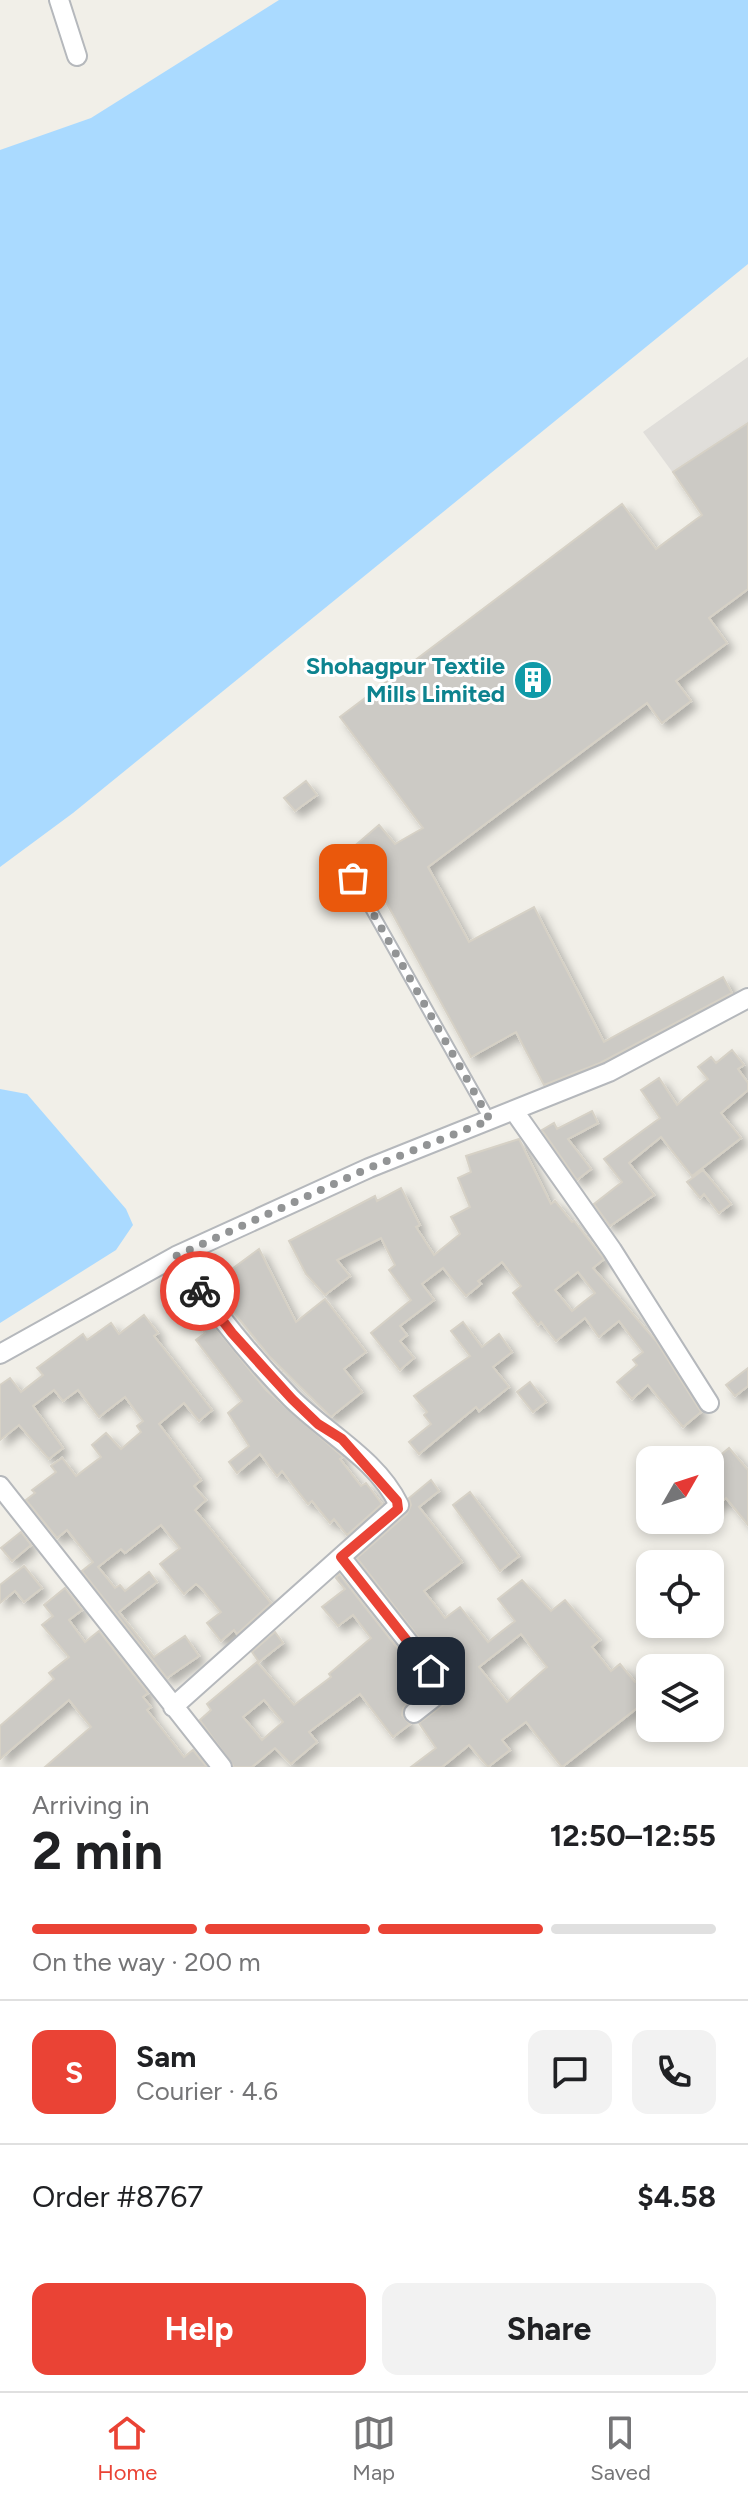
<!DOCTYPE html>
<html lang="en">
<head>
<meta charset="utf-8">
<style>
	:root { --surface:#fff; --page:#f2f2f2; --text:#202124; --muted:#757577; --line:#e0e0e0; --accent:#ea4335 }
	body { margin:0; font-family:Figtree,sans-serif; background:var(--page); color:var(--text); height:100vh; display:flex; flex-direction:column; font-size:30px; white-space:nowrap }
	* { box-sizing:border-box; margin:0 }
	p { font-size:26px; color:var(--muted) }
	.icon { flex:none; width:44px; height:44px; fill:none; stroke:currentColor; stroke-width:2; stroke-linecap:round; stroke-linejoin:round }
	.map { position:relative; height:1767px; overflow:hidden }
	.details { display:flex; flex-direction:column; background:var(--surface); flex:1 }
	.details>* { flex:none }
	.needle { width:52px; rotate:51deg }
	.buttons { position:absolute; left:636px; top:1446px; display:grid; gap:16px }
	.buttons a { display:grid; place-items:center; width:88px; height:88px; border-radius:16px; background:var(--surface); box-shadow:0 4px 12px #0003; font-size:40px }
	.pin { position:absolute; display:grid; place-items:center; width:68px; height:68px; color:#fff; margin:-34px; border-radius:16px; box-shadow:0 4px 12px #0006 }
	.courier { position:absolute; display:grid; place-items:center; width:80px; height:80px; margin:-40px; border:6px solid #ea4335; border-radius:50%; background:#fff; color:#222; box-shadow:0 2px 10px #0007 }
	.head em { font-style:normal; font-weight:700 }
	.head div { display:flex; flex-direction:column-reverse }
	.head { display:flex; align-items:center; justify-content:space-between; height:136px; padding:0 32px }
	h1 { font-size:52px; font-weight:700; line-height:60px }
	.bar { display:grid; grid-template-columns:repeat(4,1fr); gap:12px 8px; align-content:center; height:96px; padding:0 32px }
	.bar i { height:10px; border-radius:6px; background:var(--line) }
	.bar .on { background:var(--accent) }
	.bar p { grid-column:span 4 }
	.line { display:flex; align-items:center; gap:20px; padding:0 32px; border-top:2px solid var(--line) }
	.line div { flex:1 }
	.round { display:grid; place-items:center; flex:none; width:84px; height:84px; border-radius:16px; background:var(--page) }
	.primary-button { display:flex; gap:16px; margin-top:auto; padding:16px 32px }
	.primary-button a { flex:1; height:92px; border-radius:16px; background:var(--accent); color:#fff; font-size:32px; font-weight:700; line-height:92px; text-align:center }
	.primary-button a+a { background:var(--page); color:var(--text) }
	.dock { display:flex; justify-content:space-around; align-items:center; height:112px; border-top:2px solid var(--line); background:var(--surface); font-size:22px; color:var(--muted) }
	.dock a { display:grid; justify-items:center; gap:4px }
	.dock .on { color:var(--accent) }
	.map>svg:first-child { display:block }
</style>
</head>
<body>
<div class="map">
<svg width="748" height="1767" viewBox="0 0 748 1767">
	<defs>
		<filter id="shadow"><feDropShadow dx="6" dy="6" stdDeviation="4" flood-color="#0004"/></filter>
	</defs>
	<rect width="100%" height="100%" fill="#f1efe8"/>
	<path fill="#e0deda" d="M748,357V575L643,432Z"/>
	<path fill="#aadaff" d="M279,0H748V264L73,813L0,867V150L91,118Z
		M0,1089L27,1094L126,1209L133,1225L116,1250L0,1323Z"/>
	<path fill="#cccac5" stroke="#d6d1c6" stroke-width="2" fill-rule="evenodd" filter="url(#shadow)" d="M748,423V589L709,618L727,643L676,681L691,701L662,723L647,703L428,867L469,942L534,907L604,1042L723,977L732,993L600,1063L544,1085L516,1032L471,1057L368,869L351,849L379,825L395,844L423,828L340,717L622,504L656,549L702,515L673,472Z
		M306,781L317,795L295,811L284,798Z
		M732,1050L744,1065L738,1069L748,1083V1090L721,1113L741,1138L692,1176L661,1137L629,1163L654,1195L610,1226L594,1204L622,1182L604,1159L660,1118L641,1090L659,1078L677,1105L708,1079L698,1067L711,1057L716,1063Z
		M592,1111L598,1123L568,1139L591,1169L577,1180L542,1130L554,1123L557,1129Z
		M519,1139L551,1204L555,1201L572,1222L574,1221L604,1259L593,1268L656,1341L701,1412L683,1427L648,1385L632,1399L617,1382L637,1365L633,1360L643,1352L619,1321L599,1337L585,1318L556,1341L541,1322L538,1325L513,1293L521,1286L502,1262L478,1281L481,1284L466,1296L443,1268L422,1284L434,1300L400,1326L407,1335L400,1341L414,1358L400,1370L371,1333L411,1300L389,1270L395,1265L381,1238L337,1260L350,1276L325,1295L306,1274L289,1241L375,1196L377,1201L401,1188L420,1225L416,1227L434,1255L460,1234L451,1217L470,1207L458,1178L471,1172L466,1156ZM578,1272L595,1293L572,1311L555,1290Z
		M703,1170L731,1204L719,1213L704,1194L700,1198L687,1182Z
		M259,1249L296,1322L325,1299L366,1352L344,1369L362,1392L331,1417L269,1356L202,1273L214,1265L221,1277Z
		M182,1286L266,1390L343,1457L340,1459L361,1486L366,1483L382,1504L347,1535L334,1519L330,1523L312,1501L308,1504L282,1471L277,1476L260,1454L237,1473L229,1462L249,1446L228,1413L242,1401L196,1340L205,1333L176,1291Z
		M144,1315L158,1333L154,1336L212,1410L199,1421L184,1403L159,1424L201,1480L194,1486L206,1500L195,1510L271,1603L237,1634L234,1630L221,1641L207,1623L221,1612L202,1589L196,1584L184,1594L160,1564L180,1548L161,1525L125,1553L121,1549L98,1567L115,1588L120,1585L125,1591L149,1572L157,1582L119,1612L154,1657L185,1636L199,1656L167,1678L82,1571L93,1562L67,1530L57,1538L26,1500L35,1493L32,1490L56,1472L51,1466L62,1458L76,1476L101,1457L92,1445L106,1433L121,1449L141,1432L137,1426L143,1421L125,1397L99,1417L78,1390L63,1401L54,1390L33,1406L63,1448L49,1459L19,1425L0,1440V1385L10,1378L21,1392L43,1375L37,1368L83,1334L87,1340L111,1323L119,1334Z
		M463,1322L482,1347L499,1334L512,1352L493,1367L509,1387L479,1411L476,1407L419,1454L409,1442L431,1424L424,1415L427,1412L414,1396L470,1356L451,1331Z
		M748,1368V1386L735,1396L726,1385Z
		M530,1382L546,1402L533,1412L517,1392Z
		M729,1448L748,1470V1525L726,1498L710,1511V1464Z
		M431,1480L439,1491L419,1507L462,1562L424,1591L445,1618L460,1607L488,1642L515,1621L498,1599L522,1580L551,1611L565,1600L600,1640L592,1647L611,1671L620,1664L635,1682L650,1671V1716L641,1705L562,1767L526,1722L502,1740L510,1750L488,1767L469,1745L442,1767H411L436,1748L419,1723L450,1700L454,1683L357,1558L407,1514L411,1505L409,1498ZM521,1634L547,1667L507,1702L479,1667Z
		M470,1492L519,1556L500,1571L453,1505Z
		M21,1532L31,1545L12,1561L1,1548Z
		M24,1566L42,1588L24,1602L15,1591L0,1603V1585Z
		M339,1574L428,1687L403,1708L402,1715L410,1724L393,1737L360,1694L309,1732L317,1742L291,1764L275,1748L252,1767H234L200,1720L211,1710L207,1704L257,1662L294,1705L331,1677L329,1674L371,1638L353,1615L338,1626L322,1607L345,1589L336,1578ZM264,1700L283,1722L262,1740L243,1717Z
		M65,1588L82,1610L69,1620L85,1642L99,1631L148,1693L143,1697L151,1707L147,1710L184,1757L193,1750L207,1767H45L91,1727L69,1700L0,1759V1726L54,1679L49,1673L69,1657L42,1625L53,1616L44,1605Z
		M275,1632L283,1643L259,1662L252,1652Z"/>
	<g fill="none" stroke-linecap="round" stroke-linejoin="round">
		<g stroke="#b5b8bc" stroke-width="13">
			<path id="lane" d="M338,851L490,1120"/>
		</g>
		<g stroke="#b5b8bc" stroke-width="22">
			<path id="street" d="M59,0L77,56
				M514,1111L612,1250L709,1403
				M0,1354L176,1256L369,1168L609,1072L748,998
				M0,1486L222,1767
				M341,1557L443,1686L442,1691L414,1713
				M173,1707L399,1505C377,1459 326,1433 291,1398C248,1354 211,1307 176,1256"/>
		</g>
		<use href="#lane" stroke="#fff" stroke-width="9"/>
		<use href="#street" stroke="#fff" stroke-width="18"/>
	</g>
	<g fill="none" stroke-linecap="round" stroke-linejoin="round">
		<path stroke="#929495" stroke-width="8" stroke-dasharray="0 14.4" d="M200,1291L176,1256L369,1168L490,1120L353,878"/>
		<path stroke="#ea4335" stroke-width="10" d="M200,1291L232,1333L292,1399L318,1424L342,1439L397,1501L398,1509L341,1557L431,1671"/>
	</g>
	<defs>
		<g id="building-disc" transform="scale(2)"><circle r="9.5" fill="#0f9aa8" stroke="#fff"/><path d="M-4-6H4V6H1V3H-1V6H-4ZM-2.5-4.3h1.7v1.8h-1.7ZM.8-4.3h1.7v1.8H.8ZM-2.5-1h1.7V.8h-1.7ZM.8-1h1.7V.8H.8Z" fill="#fff"/></g>
	</defs>
	<g fill-rule="evenodd">
		<use href="#building-disc" x="533" y="680"/>
	</g>
	<g text-anchor="middle" stroke-width="6" stroke-linejoin="round" paint-order="stroke">
		<g font-size="24" font-weight="bold" fill="#0d838f" stroke="#fff" text-anchor="end">
			<text x="505" y="674">Shohagpur Textile<tspan x="505" dy="28">Mills Limited</tspan></text>
		</g>
	</g>
</svg>
<div class="buttons">
<a><svg class="needle" viewBox="-14 -14 28 28"><path d="M0-13l5 13h-10z" fill="#e53935"/><path d="M0 13l5-13h-10z" fill="#757577"/></svg></a>
<a><svg class="icon" aria-label="locate" viewBox="0 0 24 24"><circle cx="12" cy="12" r="6"/><path d="M12 2v4M12 18v4M2 12h4M18 12h4"/></svg></a>
<a><svg class="icon" aria-label="layers" viewBox="0 0 24 24"><path d="M12 4l9 5-9 5-9-5zM3 14l9 5 9-5"/></svg></a>
</div>
<div class="pin" style="left:353px;top:878px;background:#ea580c"><svg class="icon" aria-label="bag" viewBox="0 0 24 24"><path d="M5 8h14l-1 12H6zM9 8a3 3 0 0 1 6 0"/></svg></div>
<div class="pin" style="left:431px;top:1671px;background:#1f2937"><svg class="icon" aria-label="home" viewBox="0 0 24 24"><path d="M3 11l9-7 9 7M6 9v11h12V9"/></svg></div>
<div class="courier" style="left:200px;top:1291px"><svg class="icon" aria-label="bike" viewBox="0 0 24 24"><circle cx="6" cy="16" r="4"/><circle cx="18" cy="16" r="4"/><path d="M6 16l4-8h5l3 8M10 8l3 8H6M13 5h3"/></svg></div>
</div>
<section class="details">
<div class="head"><div><h1>2 min</h1><p>Arriving in</p></div><em>12:50–12:55</em></div>
<div class="bar"><i class="on"></i><i class="on"></i><i class="on"></i><i></i><p>On the way · 200 m</p></div>
<div class="line" style="height:144px"><b class="round" style="background:var(--accent);color:#fff">S</b><div><b>Sam</b><p>Courier · 4.6</p></div><a class="round"><svg class="icon" aria-label="chat" viewBox="0 0 24 24"><path d="M4 5h16v11H9l-5 4z"/></svg></a><a class="round"><svg class="icon" aria-label="phone" viewBox="0 0 24 24"><path d="M5 4h4l2 5-3 2q2 4 5 5l2-3 5 2v4C11 20 4 13 5 4z"/></svg></a></div>
<div class="line" style="height:104px"><div>Order #8767</div><b>$4.58</b></div>
<div class="primary-button"><a>Help</a><a>Share</a></div>
</section>
<nav class="dock">
<a class="on"><svg class="icon" aria-label="home" viewBox="0 0 24 24"><path d="M3 11l9-7 9 7M6 9v11h12V9"/></svg>Home</a>
<a><svg class="icon" aria-label="map" viewBox="0 0 24 24"><path d="M3 6l6-2 6 2 6-2v14l-6 2-6-2-6 2zM9 4v14M15 6v14"/></svg>Map</a>
<a><svg class="icon" aria-label="saved" viewBox="0 0 24 24"><path d="M7 4h10v16l-5-4-5 4z"/></svg>Saved</a>
</nav>
</body>
</html>
